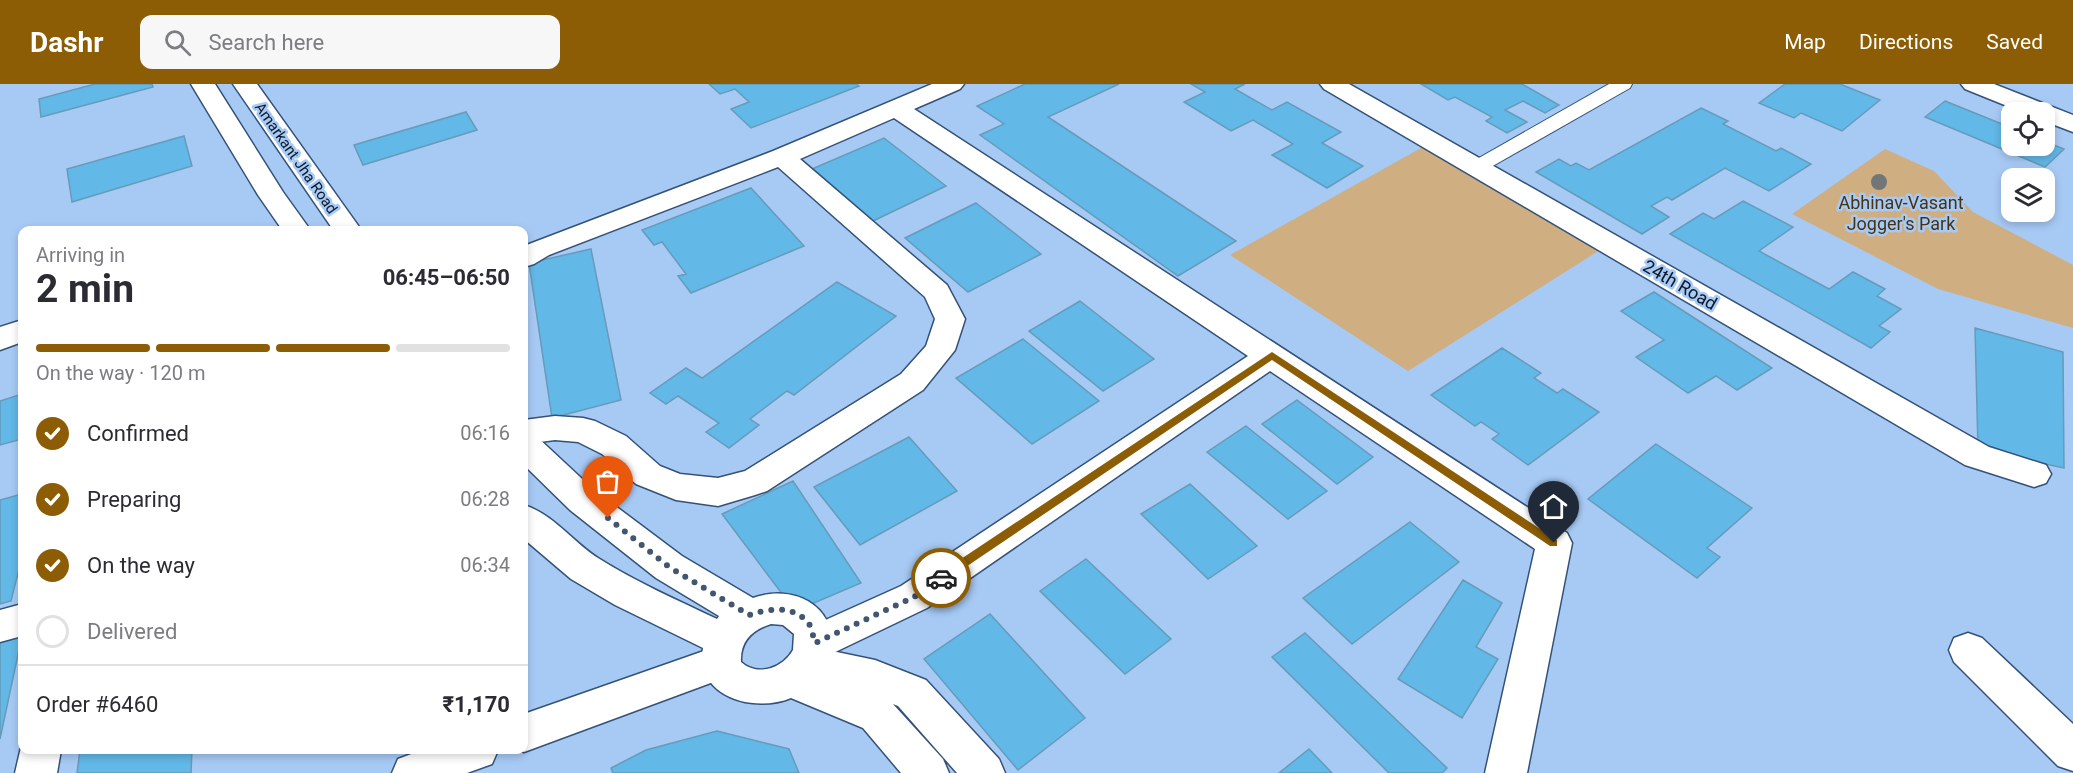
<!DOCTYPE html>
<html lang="en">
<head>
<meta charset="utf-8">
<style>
	:root { --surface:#fff; --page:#f7f7f7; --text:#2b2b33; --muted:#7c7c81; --line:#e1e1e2; --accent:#8c5d04 }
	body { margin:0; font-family:Roboto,sans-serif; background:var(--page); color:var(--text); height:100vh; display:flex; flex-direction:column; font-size:22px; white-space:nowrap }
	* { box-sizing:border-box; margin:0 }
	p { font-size:20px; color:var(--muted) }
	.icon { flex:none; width:33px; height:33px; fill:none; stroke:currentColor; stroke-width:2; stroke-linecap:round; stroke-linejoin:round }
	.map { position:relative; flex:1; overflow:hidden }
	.drawer { position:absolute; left:18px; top:142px; width:510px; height:528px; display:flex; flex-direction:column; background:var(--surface); border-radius:12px; box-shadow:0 3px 9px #0003 }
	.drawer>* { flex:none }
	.tools { position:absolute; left:2001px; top:18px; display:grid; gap:12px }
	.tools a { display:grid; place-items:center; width:54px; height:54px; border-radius:12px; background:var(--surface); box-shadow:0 3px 9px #0003; font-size:30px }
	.pin { position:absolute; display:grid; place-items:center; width:51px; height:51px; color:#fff; margin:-62px -26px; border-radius:50% 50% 50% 0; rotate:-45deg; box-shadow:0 0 6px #0007 }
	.pin .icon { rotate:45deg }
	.courier { position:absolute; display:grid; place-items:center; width:60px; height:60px; margin:-30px; border:4px solid #8c5d04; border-radius:50%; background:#fff; color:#222; box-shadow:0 2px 8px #0007 }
	.overview em { font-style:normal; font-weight:700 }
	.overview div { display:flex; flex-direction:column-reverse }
	.overview { display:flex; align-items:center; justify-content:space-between; height:102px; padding:0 18px }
	h1 { font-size:39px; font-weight:700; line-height:45px }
	.bar { display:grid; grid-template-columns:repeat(4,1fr); gap:9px 6px; align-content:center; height:72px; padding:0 18px }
	.bar i { height:8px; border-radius:4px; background:var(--line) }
	.bar .active { background:var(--accent) }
	.bar p { grid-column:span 4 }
	.line { display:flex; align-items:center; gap:15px; padding:0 18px; border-top:2px solid var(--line) }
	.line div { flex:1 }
	ol { padding:0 18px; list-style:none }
	li { display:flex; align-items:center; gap:18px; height:66px }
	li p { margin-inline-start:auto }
	li .icon { padding:6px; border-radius:50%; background:var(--accent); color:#fff; stroke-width:4 }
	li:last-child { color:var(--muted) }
	li i { width:33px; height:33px; border:3px solid var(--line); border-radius:50% }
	header { display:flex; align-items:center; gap:36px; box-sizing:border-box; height:84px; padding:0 30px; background:var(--accent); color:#fff }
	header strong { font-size:28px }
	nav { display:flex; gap:33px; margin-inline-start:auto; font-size:21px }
	.search { width:420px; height:54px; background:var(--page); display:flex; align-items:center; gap:15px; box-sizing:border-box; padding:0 21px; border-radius:12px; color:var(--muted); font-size:22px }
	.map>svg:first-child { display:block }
</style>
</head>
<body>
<header>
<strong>Dashr</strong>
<div class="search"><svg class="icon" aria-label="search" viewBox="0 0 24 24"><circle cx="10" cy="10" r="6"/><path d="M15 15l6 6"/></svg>Search here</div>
<nav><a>Map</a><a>Directions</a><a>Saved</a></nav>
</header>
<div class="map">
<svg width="2073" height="689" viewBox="0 0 2073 689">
	<rect width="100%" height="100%" fill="#a7caf5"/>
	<path fill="#cfae81" d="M1428,60L1600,166L1408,287L1230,171Z
		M1885,65L1934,87L1973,128L2073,181V244L1938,205L1792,130Z"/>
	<path fill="#62b8e7" stroke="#669bba" stroke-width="1.5" d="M95,0H152L153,3L41,33L39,15Z
		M709,0H856L859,2L751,44L731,25L749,18L735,5L720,10Z
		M1025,0H1119L1048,33L1236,157L1178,192L980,51L1004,40L977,22Z
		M1191,0H1245L1235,5L1272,26L1287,18L1341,48L1322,59L1363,82L1327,104L1272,71L1293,60L1253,36L1231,47L1184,18L1205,8Z
		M1421,0H1522L1559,21L1545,29L1523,17L1505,26L1527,38L1507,49L1486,37L1492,33L1455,13L1448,16Z
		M1785,0H1840L1880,16L1842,47L1801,29L1794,34L1759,19Z
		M1945,17L2012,44V62H2044V57L2064,65L2045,83L1925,33Z
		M1701,24L1728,37L1723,40L1776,67L1781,64L1811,80L1769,107L1725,84L1672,116L1667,113L1651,122L1669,133L1642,150L1536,88L1559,75L1571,82L1576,79L1589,86Z
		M466,28L477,46L363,81L354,61Z
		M184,52L192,82L72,118L67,85Z
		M884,54L946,102L873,137L812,85Z
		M751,104L804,162L691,209L678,192L686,190L662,158L654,161L642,146Z
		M1743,117L1793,143L1759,167L1829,205L1853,188L1885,205L1877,212L1901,225L1879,242L1890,248L1871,264L1670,150L1703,129L1714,135Z
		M976,119L1041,170L968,208L905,154Z
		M591,165L621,316L552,334L529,179Z
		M837,198L896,232L794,311L787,307L750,335L759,341L729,364L706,348L719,339L678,312L666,320L650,309L686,284L702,294Z
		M1654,208L1772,284L1737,306L1716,292L1688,309L1636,273L1664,256L1621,227Z
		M1080,217L1154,275L1103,307L1029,247Z
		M1975,244L2063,268L2064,384L1978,365Z
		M1023,255L1099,317L1032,360L956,294Z
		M1502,264L1541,289L1534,294L1557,309L1563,305L1599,328L1528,381L1492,355L1499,350L1481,338L1475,342L1431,311Z
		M22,310V355L0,361V317Z
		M1297,316L1373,373L1337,400L1262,340Z
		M1246,342L1327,407L1288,435L1207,368Z
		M909,353L957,407L860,461L814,403Z
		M1656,360L1752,424L1707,464L1720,473L1697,494L1588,415Z
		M793,397L861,499L795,527L722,430Z
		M1190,400L1257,462L1208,495L1141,430Z
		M22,410V473L11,517L0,520V416Z
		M1410,438L1459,478L1352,560L1303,514Z
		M1086,475L1171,555L1125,590L1040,507Z
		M1463,496L1502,519L1476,563L1498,575L1462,634L1398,595Z
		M990,530L1085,634L1018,686L924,575Z
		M22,548V552L0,655V555Z
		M1305,549L1447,684L1442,689H1389L1272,573Z
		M717,647L789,665L799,689H613L611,684L646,666Z
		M1309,665L1332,689H1279Z
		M80,666H192L191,689H77Z"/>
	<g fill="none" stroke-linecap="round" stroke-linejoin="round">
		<g stroke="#345277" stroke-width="2">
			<path id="service" d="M1609,0H1632L1630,4L1484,87H1470L1467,83L1470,79Z"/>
		</g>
		<g stroke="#345277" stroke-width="3">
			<path id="minor" d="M932,0H964L960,5L914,25L1567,449L1572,459L1527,689H1485L1535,465L1270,287L927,524L829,571L815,576L801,571L796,559L801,547L901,502L1248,272L894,34L800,75L947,201L965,235L955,266L923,306L767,407L755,411L718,422L676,416L636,400L602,370L578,358L555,356L524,360V336L555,332L583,334L595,337L626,352L660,382L680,390L718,394L745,387L901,290L926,262L935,235L925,213L778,83L549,171L534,180L524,183V162L773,67Z
				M1320,0H1349L1989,363L2046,381L2051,390L2046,399L2034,403L1965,381L1324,5Z
				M22,236V258L0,266V243Z
				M22,520V552L0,558V526Z
				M1968,549L1982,554L2073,640V687L2058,682L1954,578L1949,566L1954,554Z
				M721,561L735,566L741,578L735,590L524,668L519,666H524V630Z
				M22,659V666H61L57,689H15Z
				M422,666H498L492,680L467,689H392L398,675Z"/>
		</g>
		<g stroke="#345277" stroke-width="3">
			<path id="tertiary" d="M191,0H215L283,108L311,147H283L258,111Z
				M233,0H257L362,147H334Z
				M1961,0H1994L2073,31V48L2044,37V28H2022L1965,5Z
				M524,348L536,352L594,406L682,472L753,514C792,500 836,520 832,567L875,576L926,596L999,675L1005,689H957L898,622L893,620L943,675L949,689H901L863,644L791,614C755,629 695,614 703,564L615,521L571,495L524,455V421C553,430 573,458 598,474C636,498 677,516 717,535L719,532L656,494L570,426L524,381ZM771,540L783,541L794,550L793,566C783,584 758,593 741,578C740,557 752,546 771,540Z"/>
		</g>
		<use href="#service" fill="#fff" fill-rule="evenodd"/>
		<use href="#minor" fill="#fff" fill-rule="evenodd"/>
		<use href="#tertiary" fill="#fff" fill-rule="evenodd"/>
	</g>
	<circle fill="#727679" cx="1879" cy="98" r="8"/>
	<path fill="#8c5d04" d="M1272,268L1557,456V462H1550L1272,276L945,497H937V491Z"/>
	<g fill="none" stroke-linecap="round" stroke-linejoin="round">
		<path stroke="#425670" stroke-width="6" stroke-dasharray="0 10.8" d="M608,434L669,483L749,531C768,525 794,520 809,540C812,544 813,553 815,559L914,513L941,494"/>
	</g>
	<g text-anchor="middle" stroke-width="5" stroke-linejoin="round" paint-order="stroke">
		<g font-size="15" fill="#0c1828" stroke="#a7caf5">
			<text transform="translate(296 74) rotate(55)" y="5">Amarkant Jha Road</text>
		</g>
		<g font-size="18" fill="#473213" stroke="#a7caf5">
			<text x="1901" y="125">Abhinav-Vasant<tspan x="1901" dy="21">Jogger's Park</tspan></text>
		</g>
		<g font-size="18" fill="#0c1828" stroke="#a7caf5">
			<text transform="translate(1680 201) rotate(30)" y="6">24th Road</text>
		</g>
	</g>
</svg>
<div class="tools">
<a><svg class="icon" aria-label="locate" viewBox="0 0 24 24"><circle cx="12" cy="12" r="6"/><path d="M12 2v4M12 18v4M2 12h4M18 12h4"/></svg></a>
<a><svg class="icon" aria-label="layers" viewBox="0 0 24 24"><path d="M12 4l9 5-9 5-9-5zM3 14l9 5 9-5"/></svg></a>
</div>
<div class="pin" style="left:608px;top:434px;background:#ea580c"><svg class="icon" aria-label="bag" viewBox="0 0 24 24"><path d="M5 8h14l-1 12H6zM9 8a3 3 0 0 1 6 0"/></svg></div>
<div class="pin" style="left:1554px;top:459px;background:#1f2937"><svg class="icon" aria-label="home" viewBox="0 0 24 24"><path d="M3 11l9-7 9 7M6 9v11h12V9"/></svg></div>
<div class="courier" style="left:941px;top:494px"><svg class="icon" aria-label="car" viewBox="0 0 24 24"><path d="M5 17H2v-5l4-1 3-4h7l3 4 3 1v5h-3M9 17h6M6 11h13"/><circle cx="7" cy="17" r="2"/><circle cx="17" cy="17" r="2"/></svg></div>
<section class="drawer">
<div class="overview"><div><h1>2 min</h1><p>Arriving in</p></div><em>06:45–06:50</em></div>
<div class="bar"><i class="active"></i><i class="active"></i><i class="active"></i><i></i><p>On the way · 120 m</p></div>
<ol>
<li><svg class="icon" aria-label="check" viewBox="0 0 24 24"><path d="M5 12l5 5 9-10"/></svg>Confirmed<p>06:16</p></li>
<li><svg class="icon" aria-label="check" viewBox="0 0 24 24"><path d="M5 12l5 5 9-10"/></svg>Preparing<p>06:28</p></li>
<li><svg class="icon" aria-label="check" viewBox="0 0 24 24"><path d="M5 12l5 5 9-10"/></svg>On the way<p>06:34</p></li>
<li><i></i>Delivered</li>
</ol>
<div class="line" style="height:78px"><div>Order #6460</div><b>₹1,170</b></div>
</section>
</div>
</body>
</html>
